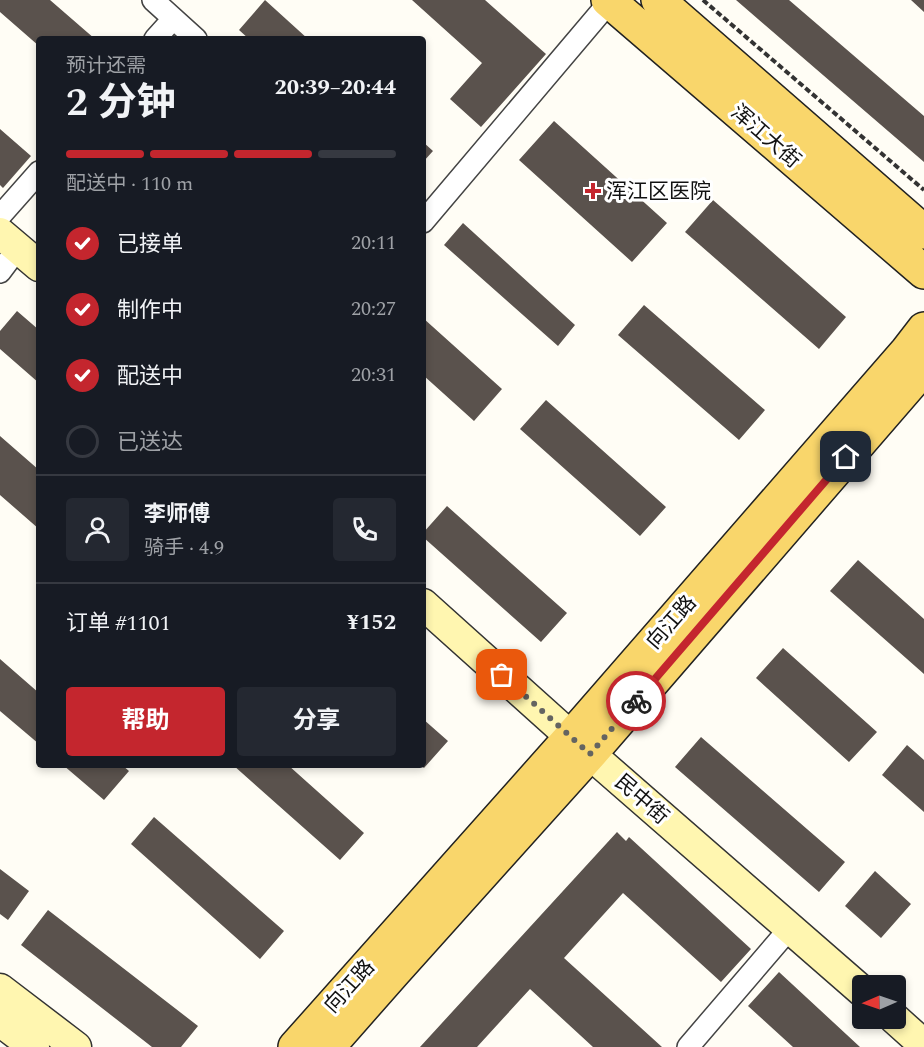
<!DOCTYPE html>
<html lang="zh">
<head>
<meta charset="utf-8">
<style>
	:root { --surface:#171b24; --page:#242831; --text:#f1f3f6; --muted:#9ea1a6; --line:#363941; --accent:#c4262e }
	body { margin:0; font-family:Spectral,"Noto Sans SC",serif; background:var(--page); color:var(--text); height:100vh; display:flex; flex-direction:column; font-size:22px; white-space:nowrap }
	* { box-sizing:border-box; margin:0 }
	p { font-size:20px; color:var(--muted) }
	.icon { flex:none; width:33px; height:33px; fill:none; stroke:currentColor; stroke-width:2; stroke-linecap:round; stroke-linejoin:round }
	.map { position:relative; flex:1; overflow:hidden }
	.details { position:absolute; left:36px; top:36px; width:390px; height:732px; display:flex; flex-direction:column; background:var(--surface); border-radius:6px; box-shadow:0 3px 9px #0003 }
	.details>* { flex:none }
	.needle { width:39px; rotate:268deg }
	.controls { position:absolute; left:852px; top:975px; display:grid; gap:12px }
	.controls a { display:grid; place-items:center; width:54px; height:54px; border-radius:6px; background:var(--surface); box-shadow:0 3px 9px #0003; font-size:30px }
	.pin { position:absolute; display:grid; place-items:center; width:51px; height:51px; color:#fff; margin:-26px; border-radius:12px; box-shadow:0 3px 9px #0006 }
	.courier { position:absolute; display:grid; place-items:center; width:60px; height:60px; margin:-30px; border:4px solid #c4262e; border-radius:50%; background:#fff; color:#222; box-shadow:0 2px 8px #0007 }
	.headline em { font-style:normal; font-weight:700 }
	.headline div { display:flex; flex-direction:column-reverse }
	.headline { display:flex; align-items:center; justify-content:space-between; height:102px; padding:0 30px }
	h1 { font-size:39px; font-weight:700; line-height:45px }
	.bar { display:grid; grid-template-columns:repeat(4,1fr); gap:9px 6px; align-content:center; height:72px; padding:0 30px }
	.bar i { height:8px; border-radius:4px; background:var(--line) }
	.bar .selected { background:var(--accent) }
	.bar p { grid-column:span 4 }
	.line { display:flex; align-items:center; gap:15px; padding:0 30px; border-top:2px solid var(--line) }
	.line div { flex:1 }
	.round { display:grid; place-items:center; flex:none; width:63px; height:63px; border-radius:6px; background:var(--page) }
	ol { padding:0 30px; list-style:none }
	li { display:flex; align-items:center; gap:18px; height:66px }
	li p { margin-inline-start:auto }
	li .icon { padding:6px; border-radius:50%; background:var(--accent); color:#fff; stroke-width:4 }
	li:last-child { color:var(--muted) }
	li i { width:33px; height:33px; border:3px solid var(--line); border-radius:50% }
	.cta { display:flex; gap:12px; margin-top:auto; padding:12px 30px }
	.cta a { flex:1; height:69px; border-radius:6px; background:var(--accent); color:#fff; font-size:24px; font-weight:700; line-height:69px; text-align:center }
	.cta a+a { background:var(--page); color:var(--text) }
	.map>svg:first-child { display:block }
</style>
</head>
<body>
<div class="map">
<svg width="924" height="1047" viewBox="0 0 924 1047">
	<rect width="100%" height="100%" fill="#fffdf5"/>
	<path fill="#5a524d" d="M0,0H50L95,39H39V46L0,12Z
		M265,0L308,39H249L239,30Z
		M412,0H485L546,54L481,127L450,99L482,63Z
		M736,0H789L924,116V162Z
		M911,0H924V12Z
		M554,121L667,223L632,262L519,160Z
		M0,129L31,156L3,188L0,185Z
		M423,142L433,151L423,162Z
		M713,200L846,317L819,349L685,232Z
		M463,223L575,325L558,346L444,245Z
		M644,305L765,410L739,440L618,335Z
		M17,311L39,330V383L0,349V331Z
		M423,318L502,389L474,421L423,375Z
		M546,400L666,507L640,536L520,429Z
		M0,436L39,470V529L0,495Z
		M447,506L567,613L541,642L423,537V533Z
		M858,560L924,619V674L830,591Z
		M783,648L877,732L849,762L756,678Z
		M0,659L39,693V744L0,711Z
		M423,719L448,741L424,768L420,765H423Z
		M701,737L845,862L819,892L675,767Z
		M907,745L924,760V812L882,775Z
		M63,765H122L129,771L104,800Z
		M233,765H288L364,833L340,860Z
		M154,817L284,931L260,959L131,844Z
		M617,832L626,841L629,837L751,949L721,982L623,893L564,958L662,1047H593L530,989L477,1047H420Z
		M0,869L29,891L8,920L0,914Z
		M875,871L911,904L881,938L845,906Z
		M48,910L198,1026L181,1047H152L21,945Z
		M779,972L860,1047H793L748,1006Z"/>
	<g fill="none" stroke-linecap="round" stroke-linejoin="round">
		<g stroke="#444" stroke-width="24">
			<path id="street" d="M153,0L196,39
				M155,39L173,19
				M0,216L39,172
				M423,222L611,0
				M0,272L18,248
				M688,1047L790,928"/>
		</g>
		<g stroke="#333" stroke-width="33">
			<path id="secondary" d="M0,233L39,266
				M423,604L590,754L862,991
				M0,989L76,1047
				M894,1018L924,1045
				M0,1021L34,1047"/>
		</g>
		<g stroke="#222" stroke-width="36">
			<path id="primary" d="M608,0L924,272
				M658,0L924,232
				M295,1047L571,737L907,351L924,329
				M328,1047L393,973L590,754L924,368"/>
		</g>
		<path stroke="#333" stroke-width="4" stroke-dasharray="6 3" stroke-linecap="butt" d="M703,0L924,190"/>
		<use href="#street" stroke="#fff" stroke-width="21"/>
		<use href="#secondary" stroke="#fff6b0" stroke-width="30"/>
		<use href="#primary" stroke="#f9d66b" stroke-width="33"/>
	</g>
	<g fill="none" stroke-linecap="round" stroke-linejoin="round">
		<path stroke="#646461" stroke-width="6" stroke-dasharray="0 10.8" d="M502,675L590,754L636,701"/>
		<path stroke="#c4262e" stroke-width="8" d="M636,701L846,457"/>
	</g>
	<path fill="#c4262e" stroke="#fff" stroke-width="2" d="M590 182h6v6h6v6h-6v6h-6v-6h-6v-6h6z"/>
	<g text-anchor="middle" stroke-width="6" stroke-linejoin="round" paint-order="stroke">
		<g font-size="21" fill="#111" stroke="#fff">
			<text transform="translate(766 136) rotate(41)" y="7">浑江大街</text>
			<text transform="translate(671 622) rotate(-49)" y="7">向江路</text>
			<text transform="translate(642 799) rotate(41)" y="7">民中街</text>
			<text transform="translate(349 986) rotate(-48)" y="7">向江路</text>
		</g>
		<g font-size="21" fill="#111" stroke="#fff" text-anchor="start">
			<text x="606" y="198">浑江区医院</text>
		</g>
	</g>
</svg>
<div class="controls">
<a><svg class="needle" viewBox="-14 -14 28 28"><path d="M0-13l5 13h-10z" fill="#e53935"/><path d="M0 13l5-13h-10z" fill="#9ea1a6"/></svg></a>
</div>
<div class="pin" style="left:502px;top:675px;background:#ea580c"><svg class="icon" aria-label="bag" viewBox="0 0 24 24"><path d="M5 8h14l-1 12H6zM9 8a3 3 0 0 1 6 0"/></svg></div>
<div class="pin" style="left:846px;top:457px;background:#1f2937"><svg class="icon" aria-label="home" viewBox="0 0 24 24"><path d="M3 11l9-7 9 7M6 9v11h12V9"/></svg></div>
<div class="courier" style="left:636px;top:701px"><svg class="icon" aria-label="bike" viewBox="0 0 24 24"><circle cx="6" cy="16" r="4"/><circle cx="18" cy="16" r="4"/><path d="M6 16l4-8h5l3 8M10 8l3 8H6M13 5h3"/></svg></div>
<section class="details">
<div class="headline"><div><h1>2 分钟</h1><p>预计还需</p></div><em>20:39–20:44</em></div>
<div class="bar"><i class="selected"></i><i class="selected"></i><i class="selected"></i><i></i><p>配送中 · 110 m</p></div>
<ol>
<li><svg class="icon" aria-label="check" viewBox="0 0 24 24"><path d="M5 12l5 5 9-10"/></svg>已接单<p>20:11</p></li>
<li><svg class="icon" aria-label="check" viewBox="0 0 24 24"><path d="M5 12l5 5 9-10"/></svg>制作中<p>20:27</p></li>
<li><svg class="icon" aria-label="check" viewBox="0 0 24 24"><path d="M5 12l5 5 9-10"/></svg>配送中<p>20:31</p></li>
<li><i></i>已送达</li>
</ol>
<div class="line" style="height:108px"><a class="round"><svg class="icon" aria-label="person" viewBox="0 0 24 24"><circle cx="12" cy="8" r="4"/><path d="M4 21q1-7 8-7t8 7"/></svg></a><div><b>李师傅</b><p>骑手 · 4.9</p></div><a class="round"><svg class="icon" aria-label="phone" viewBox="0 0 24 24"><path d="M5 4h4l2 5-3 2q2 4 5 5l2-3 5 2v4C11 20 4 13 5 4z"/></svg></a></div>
<div class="line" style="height:78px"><div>订单 #1101</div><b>¥152</b></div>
<div class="cta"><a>帮助</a><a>分享</a></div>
</section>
</div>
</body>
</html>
